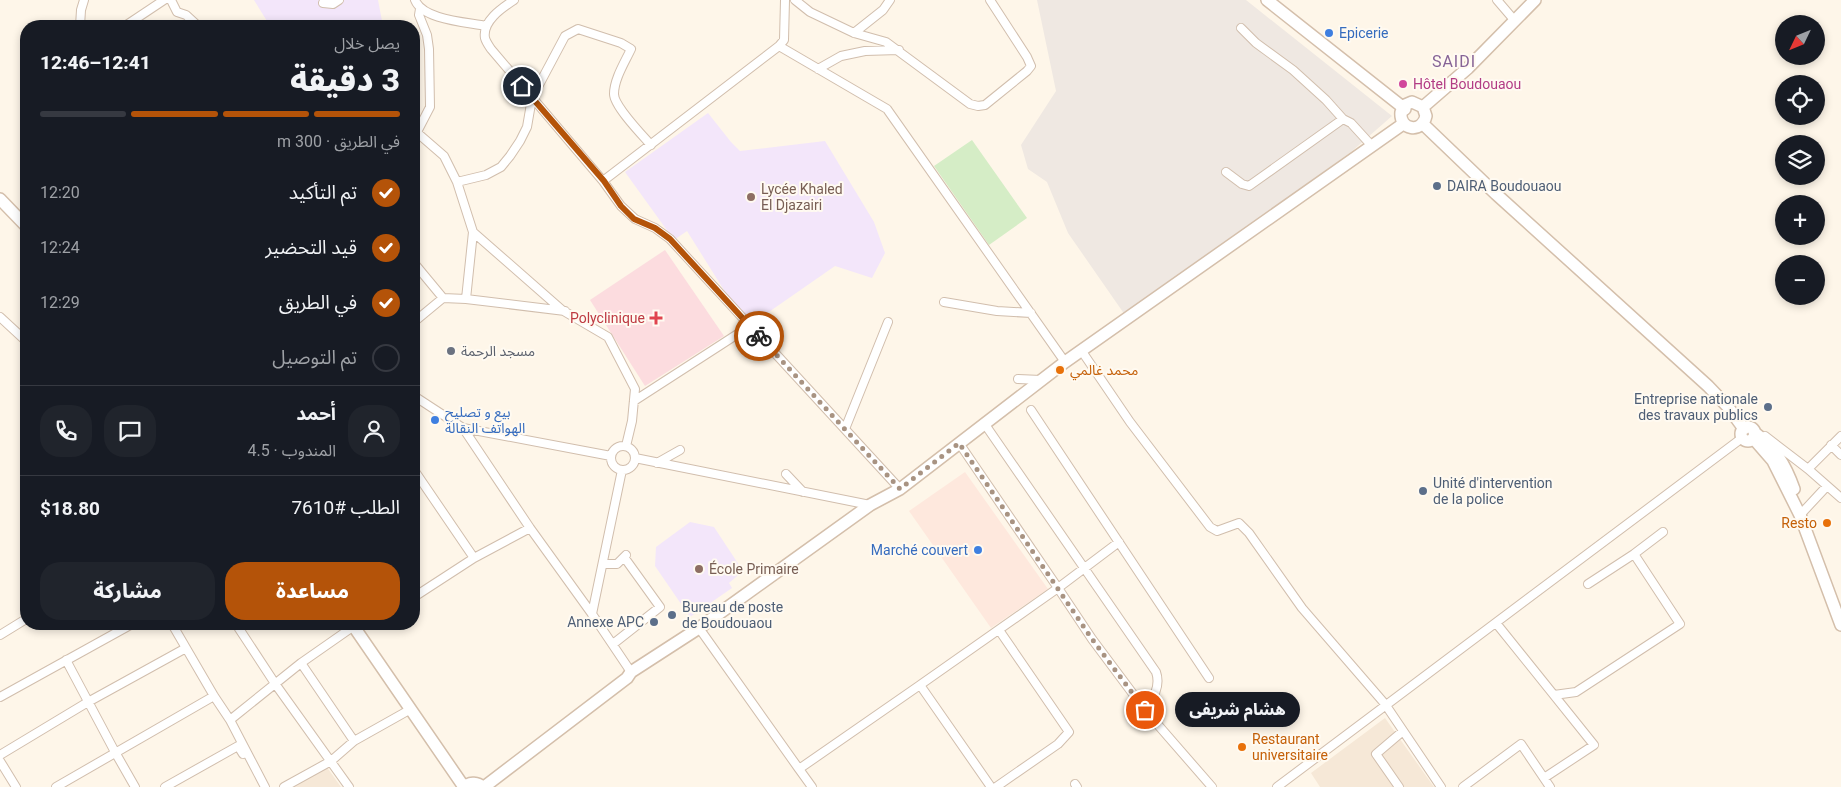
<!DOCTYPE html>
<html lang="ar">
<head>
<meta charset="utf-8">
<style>
	:root { --surface:#171b24; --page:#20242c; --text:#f1f3f6; --muted:#9ea1a6; --line:#363941; --accent:#b45309 }
	body { margin:0; font-family:Roboto,"Noto Sans Arabic",sans-serif; background:var(--page); color:var(--text); direction:rtl; height:100vh; display:flex; flex-direction:column; font-size:19px; white-space:nowrap }
	* { box-sizing:border-box; margin:0 }
	p { font-size:16px; color:var(--muted) }
	.icon { flex:none; width:28px; height:28px; fill:none; stroke:currentColor; stroke-width:2; stroke-linecap:round; stroke-linejoin:round }
	.map { position:relative; flex:1; overflow:hidden; direction:ltr }
	.details { position:absolute; left:20px; top:20px; width:400px; height:610px; display:flex; flex-direction:column; background:var(--surface); border-radius:20px; box-shadow:0 2px 8px #0003; direction:rtl }
	.details>* { flex:none }
	.needle { width:32px; rotate:227deg }
	.fabs { position:absolute; left:1775px; top:15px; display:grid; gap:10px }
	.fabs a { display:grid; place-items:center; width:50px; height:50px; border-radius:50%; background:var(--surface); box-shadow:0 2px 8px #0003; font-size:25px }
	.pin { position:absolute; display:grid; place-items:center; width:42px; height:42px; color:#fff; margin:-21px; border:2px solid #fff; border-radius:50%; box-shadow:0 1px 5px #0007 }
	.courier { position:absolute; display:grid; place-items:center; width:50px; height:50px; margin:-25px; border:4px solid #b45309; border-radius:50%; background:#fff; color:#222; box-shadow:0 1px 6px #0007 }
	.bubble { position:absolute; height:35px; border-radius:18px; background:var(--surface); box-shadow:0 2px 8px #0003; font-size:16px; font-weight:800; line-height:35px; text-align:center; direction:rtl }
	.head em { font-style:normal; font-weight:800 }
	.head div { display:flex; flex-direction:column-reverse }
	.head { display:flex; align-items:center; justify-content:space-between; height:85px; padding:0 20px }
	h1 { font-size:32px; font-weight:800; line-height:38px }
	.bar { display:grid; grid-template-columns:repeat(4,1fr); gap:8px 5px; align-content:center; height:60px; padding:0 20px }
	.bar i { height:6px; border-radius:4px; background:var(--line) }
	.bar .selected { background:var(--accent) }
	.bar p { grid-column:span 4 }
	.line { display:flex; align-items:center; gap:12px; padding:0 20px; border-top:1px solid var(--line) }
	.line div { flex:1 }
	.round { display:grid; place-items:center; flex:none; width:52px; height:52px; border-radius:20px; background:var(--page) }
	ol { padding:0 20px; list-style:none }
	li { display:flex; align-items:center; gap:15px; height:55px }
	li p { margin-inline-start:auto }
	li .icon { padding:5px; border-radius:50%; background:var(--accent); color:#fff; stroke-width:4 }
	li:last-child { color:var(--muted) }
	li i { width:28px; height:28px; border:2px solid var(--line); border-radius:50% }
	.action { display:flex; gap:10px; margin-top:auto; padding:10px 20px }
	.action a { flex:1; height:58px; border-radius:20px; background:var(--accent); color:#fff; font-size:20px; font-weight:800; line-height:58px; text-align:center }
	.action a+a { background:var(--page); color:var(--text) }
	.map>svg:first-child { display:block }
</style>
</head>
<body>
<div class="map">
<svg width="1841" height="787" viewBox="0 0 1841 787">
	<rect width="100%" height="100%" fill="#fef6e9"/>
	<path fill="#f6e8d7" d="M1385,718L1434,787H1320L1311,773Z
		M326,766L341,787H293Z"/>
	<path fill="#fee8dd" d="M965,472L1048,589L991,628L909,511Z"/>
	<path fill="#efe8e2" d="M1037,0H1246L1392,116L1351,152L1125,315L1068,233L1047,182L1028,169L1021,145L1056,91Z"/>
	<path fill="#f3e6fa" d="M254,0H378L383,26H270Z
		M708,113L731,142L740,151L825,141L874,222L885,253L872,278L835,266L753,323L737,311L687,231L674,240L625,172Z
		M690,522L714,527L743,571L729,583L732,588L690,617L655,566L656,547Z"/>
	<path fill="#fcdcdf" d="M665,250L724,336L645,386L590,300Z"/>
	<path fill="#d5edc6" d="M972,140L1027,218L989,245L934,166Z"/>
	<g fill="none" stroke-linecap="round" stroke-linejoin="round">
		<g stroke="#d1bead" stroke-width="10">
			<path id="minor" d="M171,0L177,12L186,15L198,26
				M415,0C423,20 466,22 486,26
				M514,0C502,8 482,21 485,38C486,42 489,46 491,49L603,181L621,206L635,219L655,228L670,239L900,489
				M795,0L810,12L854,33L886,42L970,104L978,106L985,105L1027,71L1031,66L1027,57L990,0
				M1497,0L1515,21
				M323,3L333,4L339,0
				M80,26L81,10L84,0
				M125,26L164,0
				M1241,28L1256,43L1293,70L1326,100L1343,119L1351,123L1372,146
				M854,33L883,10L890,0
				M779,46L887,109L1065,362
				M25,52L26,54
				M818,69L841,56L865,51L899,50
				M414,130L444,156L457,182L486,175L501,167L510,156L520,141L527,127L532,98L565,36L578,29L621,43L631,49C625,62 614,79 614,94C614,106 642,135 651,145
				M417,132L430,107L429,49L427,35L419,15L420,9
				M1226,172L1242,184L1249,186L1343,119
				M603,181L779,46L784,40L785,0
				M457,182L473,232L562,310L608,337L635,389L632,421L626,446
				M414,263L443,298
				M466,299L473,232
				M944,302L997,311L1031,313
				M0,317L26,341
				M414,322L443,298L466,299L565,311
				M1081,350L1130,422L1210,527L1217,531L1239,523L1249,533L1302,608L1385,704L1441,787
				M1018,379L1041,380
				M414,396L463,428L611,456
				M634,401L750,326
				M1031,410L1209,678
				M984,423L1156,672C1161,686 1153,699 1145,710
				M463,428L530,528L592,614L631,672
				M845,429L888,322
				M1765,436L1808,469L1841,498
				M959,443L1058,588L920,685L991,787
				M1831,445L1841,455
				M611 458a12 12 0 1 1 24 0a12 12 0 1 1-24 0Z
				M635,458L870,505
				M657,463L680,450
				M1808,469L1841,436
				M414,470L474,558
				M786,474L803,492
				M1800,515L1827,486
				M1119,542L1058,588L1092,639L1145,710L1212,787
				M603,564H617L626,555
				M1588,584L1634,554L1663,532
				M414,597L474,558L530,528
				M592,614L622,470
				M1496,623L1594,745L1544,778
				M172,624L214,696L230,720L265,787
				M236,624L276,685L349,787
				M699,628L799,769L920,685
				M0,635L26,619
				M613,644L660,607L624,557
				M66,660L115,752L135,787
				M301,663L354,741
				M1554,695L1576,692L1680,624L1634,554
				M0,697L132,624
				M230,720L301,663L354,626
				M0,755L88,702L186,648
				M0,761L16,787
				M799,769L812,787
				M1075,784L1077,787
				M56,787L214,696
				M165,787L238,746L243,754
				M284,787L331,761L354,741L411,709
				M996,787L1058,744L1069,732L999,630
				M1277,787L1742,438
				M1399,787L1376,754L1403,731
				M1463,787L1521,744L1550,787"/>
		</g>
		<g stroke="#d4bfab" stroke-width="14">
			<path id="secondary" d="M1267,0L1405,109
				M1412,102L1423,107L1426,116C1422,134 1399,130 1401,112L1405,109V105Z
				M1423,107L1468,68L1535,0
				M1423,124L1496,194L1708,386L1728,407L1744,429
				M0,199L26,226
				M1741 434a7 7 0 1 1 14 0a7 7 0 1 1-14 0Z
				M1754,432C1776,449 1785,464 1794,489
				M1753,438L1773,461L1800,515L1841,625
				M352,624L464,787
				M466,787C469,781 478,783 483,787
				M484,787L627,678L631,672L699,628L870,505L900,489L1065,362L1403,124"/>
		</g>
		<use href="#minor" stroke="#fff" stroke-width="8"/>
		<use href="#secondary" stroke="#fff" stroke-width="11"/>
	</g>
	<g fill="none" stroke-linecap="round" stroke-linejoin="round">
		<path stroke="#a89382" stroke-width="5" stroke-dasharray="0 9" d="M759,336L900,489L959,443L1092,639L1145,710"/>
		<path stroke="#b45309" stroke-width="6" d="M522,86L604,181L621,206L634,219L655,228L670,239L759,336"/>
	</g>
	<g fill="#3f7fe0" stroke="#fffaf1" stroke-width="2">
		<circle cx="1329" cy="33" r="5"/>
		<circle cx="435" cy="420" r="5"/>
		<circle cx="978" cy="550" r="5"/>
	</g>
	<circle fill="#d1479c" stroke="#fffaf1" stroke-width="2" cx="1403" cy="84" r="5"/>
	<g fill="#5c6f8a" stroke="#fffaf1" stroke-width="2">
		<circle cx="1437" cy="186" r="5"/>
		<circle cx="1768" cy="407" r="5"/>
		<circle cx="1423" cy="491" r="5"/>
		<circle cx="672" cy="615" r="5"/>
		<circle cx="654" cy="622" r="5"/>
	</g>
	<g fill="#8d6e63" stroke="#fffaf1" stroke-width="2">
		<circle cx="751" cy="197" r="5"/>
		<circle cx="699" cy="569" r="5"/>
	</g>
	<path fill="#e0444e" stroke="#fffaf1" stroke-width="2" d="M653.5 310.5h5v5h5v5h-5v5h-5v-5h-5v-5h5z"/>
	<circle fill="#6b7280" stroke="#fffaf1" stroke-width="2" cx="451" cy="351" r="5"/>
	<g fill="#e8710a" stroke="#fffaf1" stroke-width="2">
		<circle cx="1060" cy="370" r="5"/>
		<circle cx="1827" cy="523" r="5"/>
		<circle cx="1242" cy="747" r="5"/>
	</g>
	<g text-anchor="middle" stroke-width="4" stroke-linejoin="round" paint-order="stroke">
		<g font-size="14" fill="#366cbe" stroke="#fffaf1" text-anchor="start">
			<text x="1339" y="38">Epicerie</text>
			<text x="445" y="417">بيع و تصليح<tspan x="445" dy="16">الهواتف النقالة</tspan></text>
			<text x="968" y="555" text-anchor="end">Marché couvert</text>
		</g>
		<g font-size="14" fill="#b23c85" stroke="#fffaf1" text-anchor="start">
			<text x="1413" y="89">Hôtel Boudouaou</text>
		</g>
		<g font-size="14" fill="#4e5e75" stroke="#fffaf1" text-anchor="start">
			<text x="1447" y="191">DAIRA Boudouaou</text>
			<text x="1758" y="404" text-anchor="end">Entreprise nationale<tspan x="1758" dy="16">des travaux publics</tspan></text>
			<text x="1433" y="488">Unité d'intervention<tspan x="1433" dy="16">de la police</tspan></text>
			<text x="682" y="612">Bureau de poste<tspan x="682" dy="16">de Boudouaou</tspan></text>
			<text x="644" y="627" text-anchor="end">Annexe APC</text>
		</g>
		<g font-size="14" fill="#785e54" stroke="#fffaf1" text-anchor="start">
			<text x="761" y="194">Lycée Khaled<tspan x="761" dy="16">El Djazairi</tspan></text>
			<text x="709" y="574">École Primaire</text>
		</g>
		<g font-size="14" fill="#be3a42" stroke="#fffaf1" text-anchor="end">
			<text x="645" y="323">Polyclinique</text>
		</g>
		<g font-size="14" fill="#5b616d" stroke="#fffaf1" text-anchor="start">
			<text x="461" y="356">مسجد الرحمة</text>
		</g>
		<g font-size="14" fill="#c56008" stroke="#fffaf1" text-anchor="start">
			<text x="1070" y="375">محمد غالمي</text>
			<text x="1817" y="528" text-anchor="end">Resto</text>
			<text x="1252" y="744">Restaurant<tspan x="1252" dy="16">universitaire</tspan></text>
		</g>
		<g font-size="16" letter-spacing="1" fill="#866396" stroke="#fffaf1">
			<text x="1454" y="67">SAIDI</text>
		</g>
	</g>
</svg>
<div class="fabs">
<a><svg class="needle" viewBox="-14 -14 28 28"><path d="M0-13l5 13h-10z" fill="#e53935"/><path d="M0 13l5-13h-10z" fill="#9ea1a6"/></svg></a>
<a><svg class="icon" aria-label="locate" viewBox="0 0 24 24"><circle cx="12" cy="12" r="6"/><path d="M12 2v4M12 18v4M2 12h4M18 12h4"/></svg></a>
<a><svg class="icon" aria-label="layers" viewBox="0 0 24 24"><path d="M12 4l9 5-9 5-9-5zM3 14l9 5 9-5"/></svg></a>
<a>+</a>
<a>−</a>
</div>
<div class="pin" style="left:1145px;top:710px;background:#ea580c"><svg class="icon" aria-label="bag" viewBox="0 0 24 24"><path d="M5 8h14l-1 12H6zM9 8a3 3 0 0 1 6 0"/></svg></div>
<div class="pin" style="left:522px;top:86px;background:#1f2937"><svg class="icon" aria-label="home" viewBox="0 0 24 24"><path d="M3 11l9-7 9 7M6 9v11h12V9"/></svg></div>
<div class="courier" style="left:759px;top:336px"><svg class="icon" aria-label="bike" viewBox="0 0 24 24"><circle cx="6" cy="16" r="4"/><circle cx="18" cy="16" r="4"/><path d="M6 16l4-8h5l3 8M10 8l3 8H6M13 5h3"/></svg></div>
<div class="bubble" style="left:1175px;top:692px;width:125px">هشام شريفى</div>
<section class="details">
<div class="head"><div><h1>3 دقيقة</h1><p>يصل خلال</p></div><em>12:41–12:46</em></div>
<div class="bar"><i class="selected"></i><i class="selected"></i><i class="selected"></i><i></i><p>في الطريق · 300 m</p></div>
<ol>
<li><svg class="icon" aria-label="check" viewBox="0 0 24 24"><path d="M5 12l5 5 9-10"/></svg>تم التأكيد<p>12:20</p></li>
<li><svg class="icon" aria-label="check" viewBox="0 0 24 24"><path d="M5 12l5 5 9-10"/></svg>قيد التحضير<p>12:24</p></li>
<li><svg class="icon" aria-label="check" viewBox="0 0 24 24"><path d="M5 12l5 5 9-10"/></svg>في الطريق<p>12:29</p></li>
<li><i></i>تم التوصيل</li>
</ol>
<div class="line" style="height:90px"><a class="round"><svg class="icon" aria-label="person" viewBox="0 0 24 24"><circle cx="12" cy="8" r="4"/><path d="M4 21q1-7 8-7t8 7"/></svg></a><div><b>أحمد</b><p>المندوب · 4.5</p></div><a class="round"><svg class="icon" aria-label="chat" viewBox="0 0 24 24"><path d="M4 5h16v11H9l-5 4z"/></svg></a><a class="round"><svg class="icon" aria-label="phone" viewBox="0 0 24 24"><path d="M5 4h4l2 5-3 2q2 4 5 5l2-3 5 2v4C11 20 4 13 5 4z"/></svg></a></div>
<div class="line" style="height:65px"><div>الطلب #7610</div><b>$18.80</b></div>
<div class="action"><a>مساعدة</a><a>مشاركة</a></div>
</section>
</div>
</body>
</html>
